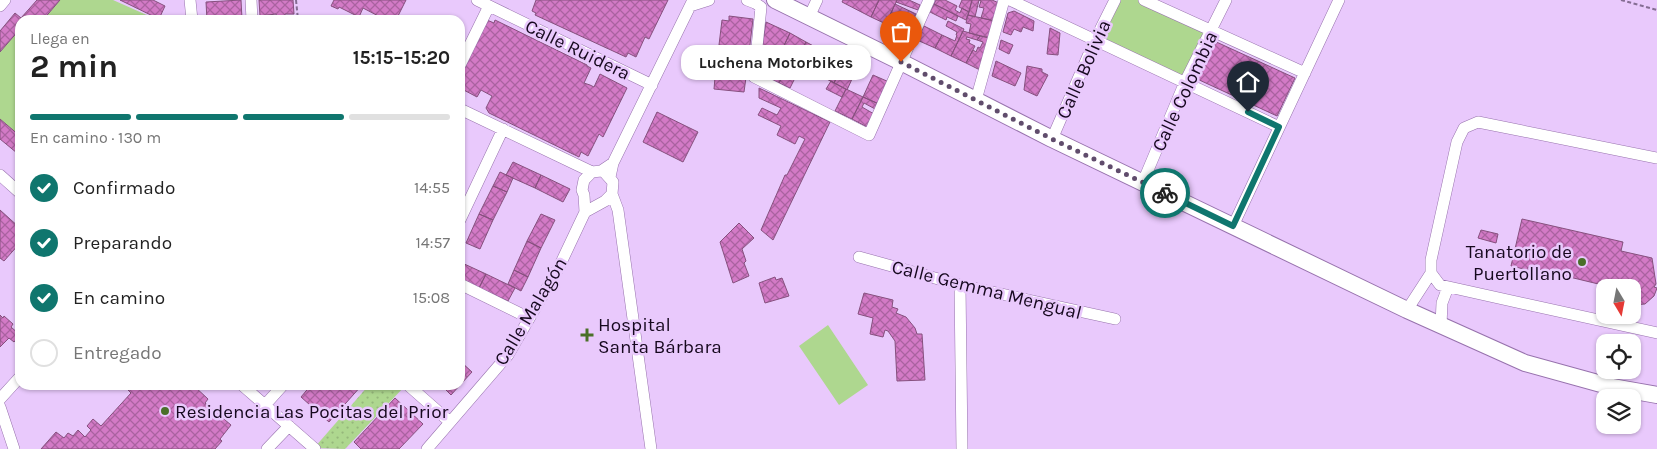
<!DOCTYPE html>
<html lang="es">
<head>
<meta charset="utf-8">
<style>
	:root { --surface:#fff; --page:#f6f6f6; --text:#222; --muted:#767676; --line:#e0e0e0; --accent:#0f766e }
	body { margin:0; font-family:Karla,sans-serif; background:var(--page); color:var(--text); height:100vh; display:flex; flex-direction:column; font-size:19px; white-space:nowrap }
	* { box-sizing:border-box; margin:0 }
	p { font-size:16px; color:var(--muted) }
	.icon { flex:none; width:28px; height:28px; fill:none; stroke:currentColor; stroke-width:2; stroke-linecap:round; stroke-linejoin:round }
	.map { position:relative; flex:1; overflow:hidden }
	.side { position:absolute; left:15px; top:15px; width:450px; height:375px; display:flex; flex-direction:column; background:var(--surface); border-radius:15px; box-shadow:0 1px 4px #0004 }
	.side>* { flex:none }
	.needle { width:32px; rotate:170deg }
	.fabs { position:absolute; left:1596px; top:279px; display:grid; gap:10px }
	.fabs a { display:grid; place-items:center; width:45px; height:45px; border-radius:10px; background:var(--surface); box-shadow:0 1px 4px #0004; font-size:25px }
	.pin { position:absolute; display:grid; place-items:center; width:42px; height:42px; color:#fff; margin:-51px -21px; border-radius:50% 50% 50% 0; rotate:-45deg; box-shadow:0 0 5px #0007 }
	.pin .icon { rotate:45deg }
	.courier { position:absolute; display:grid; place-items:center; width:50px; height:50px; margin:-25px; border:4px solid #0f766e; border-radius:50%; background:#fff; color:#222; box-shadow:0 1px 6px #0007 }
	.bubble { position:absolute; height:35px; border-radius:15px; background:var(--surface); box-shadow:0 1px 4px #0004; font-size:16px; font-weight:700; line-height:35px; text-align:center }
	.head em { font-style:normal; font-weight:700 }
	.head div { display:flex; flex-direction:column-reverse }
	.head { display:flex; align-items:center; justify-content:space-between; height:85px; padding:0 15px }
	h1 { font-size:32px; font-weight:700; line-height:38px }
	.bar { display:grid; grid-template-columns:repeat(4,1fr); gap:8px 5px; align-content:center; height:60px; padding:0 15px }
	.bar i { height:6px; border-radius:4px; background:var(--line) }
	.bar .active { background:var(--accent) }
	.bar p { grid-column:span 4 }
	ol { padding:0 15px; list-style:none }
	li { display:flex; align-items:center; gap:15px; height:55px }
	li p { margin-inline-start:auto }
	li .icon { padding:5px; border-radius:50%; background:var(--accent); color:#fff; stroke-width:4 }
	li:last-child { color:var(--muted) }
	li i { width:28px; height:28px; border:2px solid var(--line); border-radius:50% }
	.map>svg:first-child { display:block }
</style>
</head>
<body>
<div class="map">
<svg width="1657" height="449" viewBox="0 0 1657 449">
	<defs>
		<pattern id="garden-dots" width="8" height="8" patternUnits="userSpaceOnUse" patternTransform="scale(1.25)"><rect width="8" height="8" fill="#aed78f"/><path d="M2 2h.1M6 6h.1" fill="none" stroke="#95b77b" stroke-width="1.8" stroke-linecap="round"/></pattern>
		<pattern id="building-cross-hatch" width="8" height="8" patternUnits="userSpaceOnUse" patternTransform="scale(1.25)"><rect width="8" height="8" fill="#d37ac6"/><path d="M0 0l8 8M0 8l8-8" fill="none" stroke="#aa62a0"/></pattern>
	</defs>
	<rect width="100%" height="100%" fill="#e9c9fc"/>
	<path fill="#aed78f" d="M60,0H113L158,20H43Z
		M1115,0H1144L1212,30L1185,82L1095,40Z
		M20,29V136L0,119V52Z
		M828,325L868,385L839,405L799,346Z"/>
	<path fill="url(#garden-dots)" d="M369,385H406L345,449L314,448Z"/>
	<path fill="url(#building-cross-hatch)" stroke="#86507e" d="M37,0H60L43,20H20V29L0,52V31L15,13L21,18Z
		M120,0H153L165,6L159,19Z
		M241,0L242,19L207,20L206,2Z
		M259,0H293L294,14H285V18H292V20H273L277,19L276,14L260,16Z
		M334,0H406L396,20H386L363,8L359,17L339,7L338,9L331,6Z
		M536,0H668L649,39L645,37L636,57L628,53L626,57L535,15L536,13L532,11Z
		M843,0H879L871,17L842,2Z
		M879,0H897L886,24L871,17Z
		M897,0H909L920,5L918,10L896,2Z
		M936,0H945L957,6L955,10L960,13L962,8L969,12L966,20L934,4Z
		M962,0H972L969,12L959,7Z
		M972,0H992L999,3L995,21L981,18L984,8L979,7L981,1L979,0L975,17L968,15Z
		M895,4L916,14L906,34L886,24Z
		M934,4L958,16L956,21L947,17L946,20L930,12Z
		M1014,11L1034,21L1033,31L1023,27L1021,32L1014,29L1011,35L1003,32L1008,13Z
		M968,15L995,21L990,38L969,33L971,24L966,23Z
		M729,16L753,19L747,70H739L742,48L719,45L722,20L729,21Z
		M487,20L494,23L495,20L587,65V66L591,68L584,83L590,85L594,87L600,74L627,88L603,137L599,134L588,156L581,152L579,157L489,113L486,108L492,96L481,90L477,97L460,88V74Z
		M948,21L964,29L951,56L935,48L942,35L955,41L957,35H956L957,32L946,26Z
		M766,22L790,33L779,56L762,48Z
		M924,26L942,35L935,48L917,40Z
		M1050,28L1060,33L1058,55L1047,54Z
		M963,31L980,36L977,40L967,37L966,39L970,40L969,43L975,46L966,63L951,56Z
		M790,33L806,42L799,54L788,48L783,58L779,56Z
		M980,36L990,38L982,71L966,63L973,50L976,52L978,47L980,48L983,42L977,40Z
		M1001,40L1013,45L1009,54L999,49Z
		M1212,40L1295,78L1277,116L1195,78Z
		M806,42L819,49L808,70L795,63Z
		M762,48L790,61L779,83L761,74Z
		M819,49L833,56L823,77L808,70Z
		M833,56L844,61L834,83L823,77Z
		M790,61L801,66L790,88L779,83Z
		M844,61L857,68L847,90L834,83Z
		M996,61L1021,73L1015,86L992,76Z
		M716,66L747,70L744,92L714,89Z
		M1027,66L1042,69V72L1048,75L1037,96L1024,90Z
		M873,75L889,82L879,104L863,97Z
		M831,81L846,89L842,97L826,89Z
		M759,88L830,122L773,240L761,230L785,175H787L805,139L799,136L795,144L777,135L781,126L758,115L762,108L777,115L781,108L759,98Z
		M846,89L863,97L852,119L835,111Z
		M863,97L879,104L877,110L864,103L862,107L874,114L867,127L852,119Z
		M657,112L698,132L683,162L643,142Z
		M0,119L20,136V149L17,153L0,139Z
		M513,162L541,175L535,188L506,175Z
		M500,172L513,178L507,192L493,186Z
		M541,175L570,189L563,202L535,188Z
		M493,186L507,192L493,220L479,214Z
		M0,210L20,228V243L4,261L0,258Z
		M479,214L493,220L480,249L466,243Z
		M541,214L555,220L541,248L527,241Z
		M1522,219L1623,242L1621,251L1652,258L1656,284L1654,287L1657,288L1654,296L1645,304L1632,305V288H1615L1528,267V270L1511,266Z
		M739,223L754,238L742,249L746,261L744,263L749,276L733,283L720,242Z
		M1481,230L1498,234L1496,243L1478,238Z
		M527,241L541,248L528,277L514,270Z
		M460,262L486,274L479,288L460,278Z
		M514,270L528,277L521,291L508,284Z
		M486,274L515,288L508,301L479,288Z
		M775,277L776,280L782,278L789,296L765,303L759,283Z
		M864,293L893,300L892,307L898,309L896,313L906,317L915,328L917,334H922L925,380L897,381L895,341L888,331L885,330L883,337L870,334L873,318L858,314Z
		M0,315L3,318L4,316L13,324L11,327L20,335L14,342L9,338L0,347Z
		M460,361L472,372L460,385Z
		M125,385H193L208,399L205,403L231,425L220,439L222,441L215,449H41L56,432L64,438L68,433L73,436L78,430L85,437L91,430L87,426L93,419L101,426L131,393L124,386Z
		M311,385H362L329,422L301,397Z
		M441,385H460L451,395Z
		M395,398L423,424L399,449H361L354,442Z"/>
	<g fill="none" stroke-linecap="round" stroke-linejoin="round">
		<g stroke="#9772ad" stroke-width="12">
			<path id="street" d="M190,0L192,20
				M251,0L252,20
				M477,0L652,85
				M747,0L755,3L761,7L754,77L869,135L929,0
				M1010,0L1279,127
				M1144,0L1305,73
				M0,6L5,0
				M690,6L709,0
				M809,17L817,0
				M460,65L489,6
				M976,100L1004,0
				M460,109L592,172
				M1052,139L1095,40L1115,0
				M1657,158L1478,122L1464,128L1457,142L1431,260V273L1440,285L1657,333
				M0,175L20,193
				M610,177L613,163L693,0
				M1143,182L1185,82L1226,0
				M612,194L618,210L651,449
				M585,212L605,201L612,194L613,182L605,173
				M460,220L503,129
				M1233,226L1339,0
				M859,257L960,285L1115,319
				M460,284L529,318
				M960,285L962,449
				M1407,310L1431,273
				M1441,325L1442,303L1448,287
				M242,385L315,449
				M408,385L450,422
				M0,399L20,377
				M265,405L283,385
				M0,407L14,449
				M267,449L289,426
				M427,449L508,355L559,267L585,212L584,195L582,190L584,180L592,172L601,171L613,163"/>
		</g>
		<g stroke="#9772ad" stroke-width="18">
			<path id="secondary" d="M775,0L901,62L1052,139L1407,310L1525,363L1612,387L1657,395"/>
		</g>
		<path stroke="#856d93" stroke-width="2" stroke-dasharray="4 2.5" stroke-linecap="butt" d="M296,0L298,20
			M1621,0L1657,10"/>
		<use href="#street" stroke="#fff" stroke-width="11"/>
		<use href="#secondary" stroke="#fff" stroke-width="16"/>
	</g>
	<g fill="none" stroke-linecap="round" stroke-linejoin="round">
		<path stroke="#604c6c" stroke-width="5" stroke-dasharray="0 9" d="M901,62L1052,139L1165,193"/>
		<path stroke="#0f766e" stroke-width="6" d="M1165,193L1233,226L1279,127L1248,112"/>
	</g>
	<g fill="#4a6f29" stroke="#e9c9fc" stroke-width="2">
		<circle cx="1582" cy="262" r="5"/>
		<path d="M584.5 327.5h5v5h5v5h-5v5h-5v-5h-5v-5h5z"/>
		<circle cx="165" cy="411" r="5"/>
	</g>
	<g text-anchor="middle" stroke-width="5" stroke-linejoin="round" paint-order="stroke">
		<g font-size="19" fill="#16081e" stroke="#e9c9fc">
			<text transform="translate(578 49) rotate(26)" y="7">Calle Ruidera</text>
			<text transform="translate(1083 69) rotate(-66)" y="7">Calle Bolivia</text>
			<text transform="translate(1184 91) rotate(-65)" y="7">Calle Colombia</text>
			<text transform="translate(987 289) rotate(14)" y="7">Calle Gemma Mengual</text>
			<text transform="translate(530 311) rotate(-59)" y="7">Calle Malagón</text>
		</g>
		<g font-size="19" fill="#16081e" stroke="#e9c9fc" text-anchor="start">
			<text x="1572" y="258" text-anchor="end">Tanatorio de<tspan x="1572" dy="22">Puertollano</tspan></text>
			<text x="598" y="331">Hospital<tspan x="598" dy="22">Santa Bárbara</tspan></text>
			<text x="175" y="418">Residencia Las Pocitas del Prior</text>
		</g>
	</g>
</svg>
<div class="fabs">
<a><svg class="needle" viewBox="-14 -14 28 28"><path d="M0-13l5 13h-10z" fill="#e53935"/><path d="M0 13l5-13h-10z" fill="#767676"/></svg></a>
<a><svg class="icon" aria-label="locate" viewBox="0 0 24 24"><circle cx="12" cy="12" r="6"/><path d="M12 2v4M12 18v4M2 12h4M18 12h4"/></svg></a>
<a><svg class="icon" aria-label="layers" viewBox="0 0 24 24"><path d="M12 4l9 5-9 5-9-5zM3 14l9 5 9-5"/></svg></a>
</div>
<div class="pin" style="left:901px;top:62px;background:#ea580c"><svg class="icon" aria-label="bag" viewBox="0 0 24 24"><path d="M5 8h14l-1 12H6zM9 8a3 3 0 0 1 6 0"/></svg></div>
<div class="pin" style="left:1248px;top:112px;background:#1f2937"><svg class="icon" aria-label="home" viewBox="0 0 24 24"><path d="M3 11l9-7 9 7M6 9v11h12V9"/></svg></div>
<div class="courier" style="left:1165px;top:193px"><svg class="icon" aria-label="bike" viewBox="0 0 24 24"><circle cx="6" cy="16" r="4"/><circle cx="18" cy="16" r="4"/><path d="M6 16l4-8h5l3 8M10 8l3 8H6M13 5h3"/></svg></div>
<div class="bubble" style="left:681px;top:45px;width:190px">Luchena Motorbikes</div>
<section class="side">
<div class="head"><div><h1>2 min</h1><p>Llega en</p></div><em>15:15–15:20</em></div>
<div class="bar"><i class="active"></i><i class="active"></i><i class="active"></i><i></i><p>En camino · 130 m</p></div>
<ol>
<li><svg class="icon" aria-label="check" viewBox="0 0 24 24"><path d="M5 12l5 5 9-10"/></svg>Confirmado<p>14:55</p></li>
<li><svg class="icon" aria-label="check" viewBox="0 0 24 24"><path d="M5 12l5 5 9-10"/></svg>Preparando<p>14:57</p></li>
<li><svg class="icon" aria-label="check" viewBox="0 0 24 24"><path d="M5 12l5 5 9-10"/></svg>En camino<p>15:08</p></li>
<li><i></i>Entregado</li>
</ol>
</section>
</div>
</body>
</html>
